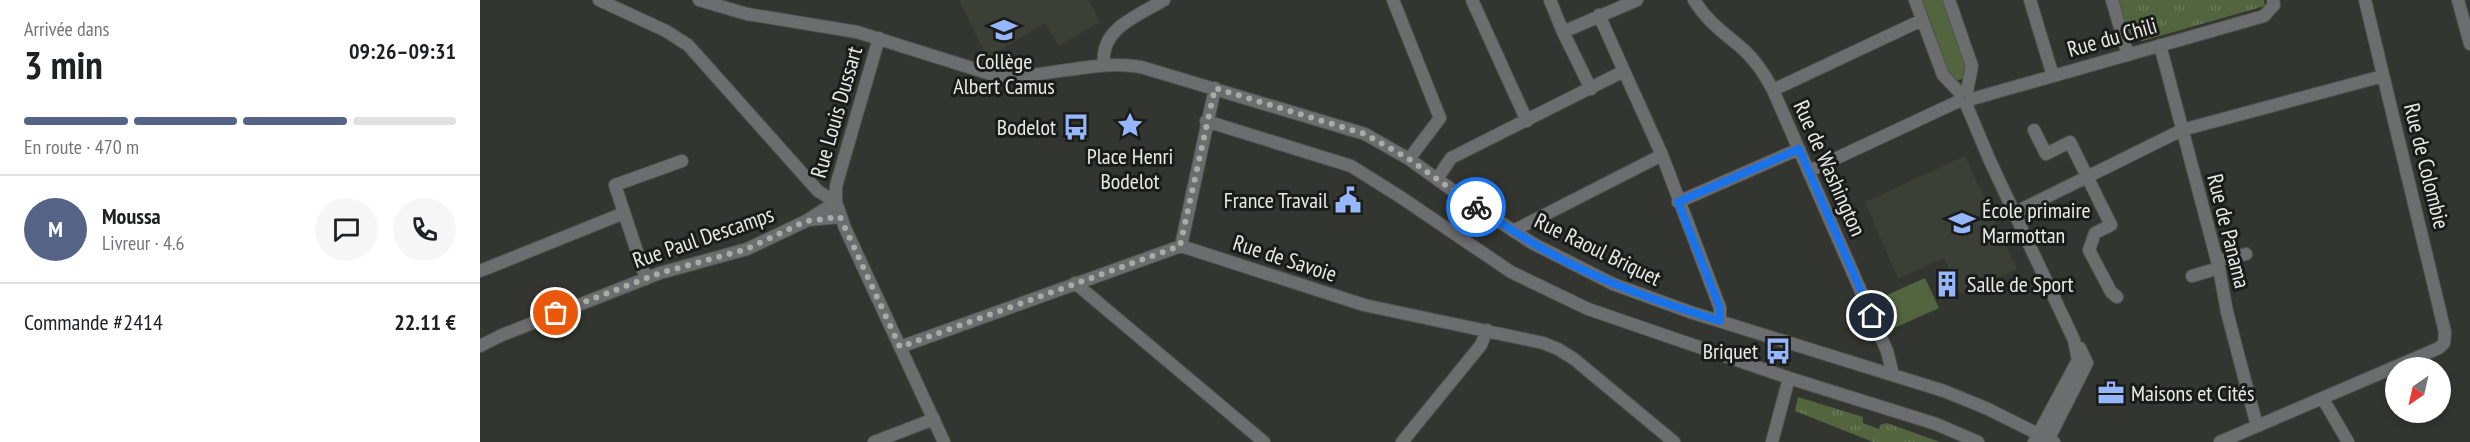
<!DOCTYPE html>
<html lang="fr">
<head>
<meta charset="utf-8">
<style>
	:root { --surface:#fff; --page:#f6f6f6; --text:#202124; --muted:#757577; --line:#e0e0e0; --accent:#556486 }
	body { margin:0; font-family:"PT Sans Narrow",sans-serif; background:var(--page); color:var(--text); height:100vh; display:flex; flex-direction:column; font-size:22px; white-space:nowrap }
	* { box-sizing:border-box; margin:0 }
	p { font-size:20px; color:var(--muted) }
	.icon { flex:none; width:33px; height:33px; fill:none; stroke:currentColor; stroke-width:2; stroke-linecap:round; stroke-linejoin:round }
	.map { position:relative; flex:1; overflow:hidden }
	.side { display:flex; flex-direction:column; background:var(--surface); width:480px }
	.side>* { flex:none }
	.needle { width:39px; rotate:214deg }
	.fabs { position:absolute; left:1905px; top:357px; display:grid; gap:12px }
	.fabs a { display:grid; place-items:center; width:66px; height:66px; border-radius:50%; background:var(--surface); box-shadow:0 3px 9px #0003; font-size:30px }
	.pin { position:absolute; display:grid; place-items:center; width:51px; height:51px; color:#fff; margin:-26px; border:3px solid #fff; border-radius:50%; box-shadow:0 2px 6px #0007 }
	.courier { position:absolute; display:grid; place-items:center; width:60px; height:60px; margin:-30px; border:4px solid #1a73e8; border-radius:50%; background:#fff; color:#222; box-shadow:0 2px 8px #0007 }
	.head em { font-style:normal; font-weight:800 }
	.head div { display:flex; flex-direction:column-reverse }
	.head { display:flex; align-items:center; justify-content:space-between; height:102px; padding:0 24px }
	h1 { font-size:39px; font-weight:800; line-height:45px }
	.bar { display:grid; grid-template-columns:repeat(4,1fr); gap:9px 6px; align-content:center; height:72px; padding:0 24px }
	.bar i { height:8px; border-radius:4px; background:var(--line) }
	.bar .selected { background:var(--accent) }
	.bar p { grid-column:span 4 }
	.line { display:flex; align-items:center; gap:15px; padding:0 24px; border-top:2px solid var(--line) }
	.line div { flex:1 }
	.round { display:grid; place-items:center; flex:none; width:63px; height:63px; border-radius:32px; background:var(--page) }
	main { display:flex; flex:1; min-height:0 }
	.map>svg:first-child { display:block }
</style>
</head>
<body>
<main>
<section class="side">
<div class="head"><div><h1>3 min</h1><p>Arrivée dans</p></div><em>09:26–09:31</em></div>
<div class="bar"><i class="selected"></i><i class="selected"></i><i class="selected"></i><i></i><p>En route · 470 m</p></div>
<div class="line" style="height:108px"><b class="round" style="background:var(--accent);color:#fff">M</b><div><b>Moussa</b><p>Livreur · 4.6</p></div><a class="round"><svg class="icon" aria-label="chat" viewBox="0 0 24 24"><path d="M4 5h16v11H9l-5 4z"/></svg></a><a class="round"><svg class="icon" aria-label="phone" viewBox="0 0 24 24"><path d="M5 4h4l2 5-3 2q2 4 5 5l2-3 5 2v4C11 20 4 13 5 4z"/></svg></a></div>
<div class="line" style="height:78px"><div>Commande #2414</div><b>22.11 €</b></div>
</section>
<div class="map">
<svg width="1990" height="442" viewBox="0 0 1990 442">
	<defs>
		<pattern id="park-tufts" width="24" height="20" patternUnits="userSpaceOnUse" patternTransform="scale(1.5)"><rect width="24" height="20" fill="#52653e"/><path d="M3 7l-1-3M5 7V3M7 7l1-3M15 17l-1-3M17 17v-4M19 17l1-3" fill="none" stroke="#6b7b5a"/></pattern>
	</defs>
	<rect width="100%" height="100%" fill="#333530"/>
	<path fill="#3b4036" d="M479,0H609L620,22L579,46L565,23L509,57L500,54L505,53Z
		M1485,156L1537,269L1481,294L1464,258L1418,279L1385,202Z"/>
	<path fill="#52653e" d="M1437,0H1464L1489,74L1488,78L1472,81Z
		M1445,278L1459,308L1412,329L1398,299Z"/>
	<path fill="url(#park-tufts)" d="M1638,0H1784L1785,6L1662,41L1647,32Z
		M1318,397L1383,417V423L1399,429L1400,425L1407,423L1460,442H1393L1315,411Z"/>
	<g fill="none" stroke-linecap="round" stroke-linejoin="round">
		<g stroke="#50524d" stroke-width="14">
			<path id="minor" d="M119,0L186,31L208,45L338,191L356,202
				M219,0L267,14L377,32L517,76C566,79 612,59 661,67L885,134L929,159L982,197L1052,243L1133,284L1210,312L1464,391L1508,409L1574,442
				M913,0L960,118L929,159
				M992,0L1047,121
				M1070,0L1083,32L1111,89
				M1214,0C1228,23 1246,34 1265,51C1277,62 1285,75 1293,90L1407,351L1413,375
				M1435,0L1463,75L1480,93
				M1469,0L1492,66L1487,91
				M1550,0L1573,76
				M1632,0L1648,55
				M1978,0L1990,44
				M1083,32L1157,0
				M399,38L356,186V202L365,228L464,442
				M1680,45L1739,268L1747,312L1777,426
				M624,64C620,28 658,16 684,0
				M1144,71L1182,155L1240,308V321
				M1293,90L1442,20
				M1492,99L1784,16L1794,5L1793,0
				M1486,104L1510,161L1594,340L1598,360L1554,442
				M726,121L871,166L919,196L1031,272L1108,309L1309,378L1456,424L1498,442
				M1554,130L1566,154L1590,142L1631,225L1615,233L1609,250L1631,292L1637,297
				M1329,171L1479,101
				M957,179L971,158L1144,71L1119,15
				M1198,202L1319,149
				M1534,213L1702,130L1903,76
				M328,220L360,217
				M1033,231L1182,155
				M701,246L735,88
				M1737,261L1766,254
				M0,271L144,213
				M1712,276L1739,268
				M166,279L135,185L202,161
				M595,283L784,442
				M0,346L22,335L180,273L267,249L326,221L356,202
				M420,347L701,246L884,305L1063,343L1078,349L1094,359L1194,442
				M1843,399L1868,442
				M394,442L454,419
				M922,442L1001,345L1007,330
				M1292,442L1309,378
				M1567,442L1607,363L1600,348
				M1740,442L1959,348L1964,343L1965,332L1885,0"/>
		</g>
		<use href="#minor" stroke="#6b6d6f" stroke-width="12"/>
	</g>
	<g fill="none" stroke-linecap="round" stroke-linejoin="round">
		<path stroke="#a9aba6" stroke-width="6" stroke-dasharray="0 10.8" d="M76,313L180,273L267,249L326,221L360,217L420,347L700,246L735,88L885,134L929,159L996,207"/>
		<path stroke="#1a73e8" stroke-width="8" d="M996,207C1021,223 1045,239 1070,253C1124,283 1182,303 1240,321V308L1198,202L1319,149L1392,316"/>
	</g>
	<defs>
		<g id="school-bare" transform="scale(2.07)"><path d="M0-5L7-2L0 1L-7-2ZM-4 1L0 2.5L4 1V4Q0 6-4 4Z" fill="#96b6fd" stroke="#1b1c1a" stroke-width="2.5" paint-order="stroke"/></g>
		<g id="sight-bare" transform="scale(2.07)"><path d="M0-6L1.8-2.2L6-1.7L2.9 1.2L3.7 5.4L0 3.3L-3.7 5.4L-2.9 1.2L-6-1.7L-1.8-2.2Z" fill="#96b6fd" stroke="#1b1c1a" stroke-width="2.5" paint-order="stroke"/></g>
		<g id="bus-bare" transform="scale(2.07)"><path d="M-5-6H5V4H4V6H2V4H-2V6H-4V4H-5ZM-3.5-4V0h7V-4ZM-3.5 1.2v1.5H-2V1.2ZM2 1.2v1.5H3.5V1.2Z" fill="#96b6fd" stroke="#1b1c1a" stroke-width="2.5" paint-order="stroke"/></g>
		<g id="civic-bare" transform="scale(2.07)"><path d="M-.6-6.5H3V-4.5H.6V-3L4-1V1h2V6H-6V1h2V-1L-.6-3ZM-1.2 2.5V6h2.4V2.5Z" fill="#96b6fd" stroke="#1b1c1a" stroke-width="2.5" paint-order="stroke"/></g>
		<g id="building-bare" transform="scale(2.07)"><path d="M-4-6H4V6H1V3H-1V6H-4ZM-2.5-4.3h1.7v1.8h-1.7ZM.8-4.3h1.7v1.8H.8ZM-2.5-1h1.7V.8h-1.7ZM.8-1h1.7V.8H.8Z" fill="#96b6fd" stroke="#1b1c1a" stroke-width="2.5" paint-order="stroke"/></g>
		<g id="office-bare" transform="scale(2.07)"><path d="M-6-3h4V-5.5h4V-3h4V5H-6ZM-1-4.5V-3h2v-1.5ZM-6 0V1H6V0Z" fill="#96b6fd" stroke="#1b1c1a" stroke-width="2.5" paint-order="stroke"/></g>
	</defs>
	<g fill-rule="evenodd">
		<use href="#school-bare" x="524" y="30"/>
		<use href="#sight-bare" x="650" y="125"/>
		<use href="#bus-bare" x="596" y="127"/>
		<use href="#civic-bare" x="868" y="200"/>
		<use href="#school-bare" x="1482" y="223"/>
		<use href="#building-bare" x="1467" y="284"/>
		<use href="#bus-bare" x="1298" y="351"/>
		<use href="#office-bare" x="1631" y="393"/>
	</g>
	<g text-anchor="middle" stroke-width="6" stroke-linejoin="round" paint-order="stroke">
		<g font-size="22" fill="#e8eae6" stroke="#1b1c1a">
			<text transform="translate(1632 37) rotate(-16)" y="8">Rue du Chili</text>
			<text transform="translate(356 112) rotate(-74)" y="8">Rue Louis Dussart</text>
			<text transform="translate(1947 166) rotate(76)" y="8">Rue de Colombie</text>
			<text transform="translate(1350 168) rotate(66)" y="8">Rue de Washington</text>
			<text transform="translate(1749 231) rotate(76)" y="8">Rue de Panama</text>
			<text transform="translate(223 237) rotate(-19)" y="8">Rue Paul Descamps</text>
			<text transform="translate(1118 249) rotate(26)" y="8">Rue Raoul Briquet</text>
			<text transform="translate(805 258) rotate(18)" y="8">Rue de Savoie</text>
		</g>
		<g font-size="22" fill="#e8eae6" stroke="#1b1c1a" text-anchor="end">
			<text x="524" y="69" text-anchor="middle">Collège<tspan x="524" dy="25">Albert Camus</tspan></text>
			<text x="576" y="135">Bodelot</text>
			<text x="650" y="164" text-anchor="middle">Place Henri<tspan x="650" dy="25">Bodelot</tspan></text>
			<text x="848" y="208">France Travail</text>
			<text x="1502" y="218" text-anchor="start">École primaire<tspan x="1502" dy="25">Marmottan</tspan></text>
			<text x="1487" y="292" text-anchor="start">Salle de Sport</text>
			<text x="1278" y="359">Briquet</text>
			<text x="1651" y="401" text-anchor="start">Maisons et Cités</text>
		</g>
	</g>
</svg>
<div class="fabs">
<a><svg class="needle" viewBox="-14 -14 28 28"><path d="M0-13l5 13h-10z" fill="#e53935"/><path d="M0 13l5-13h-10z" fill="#757577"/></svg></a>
</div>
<div class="pin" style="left:76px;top:313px;background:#ea580c"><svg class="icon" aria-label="bag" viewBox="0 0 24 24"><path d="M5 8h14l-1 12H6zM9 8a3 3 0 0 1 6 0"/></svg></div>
<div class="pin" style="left:1392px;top:316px;background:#1f2937"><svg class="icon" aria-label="home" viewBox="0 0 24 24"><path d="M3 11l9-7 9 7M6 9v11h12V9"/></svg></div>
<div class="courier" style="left:996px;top:207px"><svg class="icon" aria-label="bike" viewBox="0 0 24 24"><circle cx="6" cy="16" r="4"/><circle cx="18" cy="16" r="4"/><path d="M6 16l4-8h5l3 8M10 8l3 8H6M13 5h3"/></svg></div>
</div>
</main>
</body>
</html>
